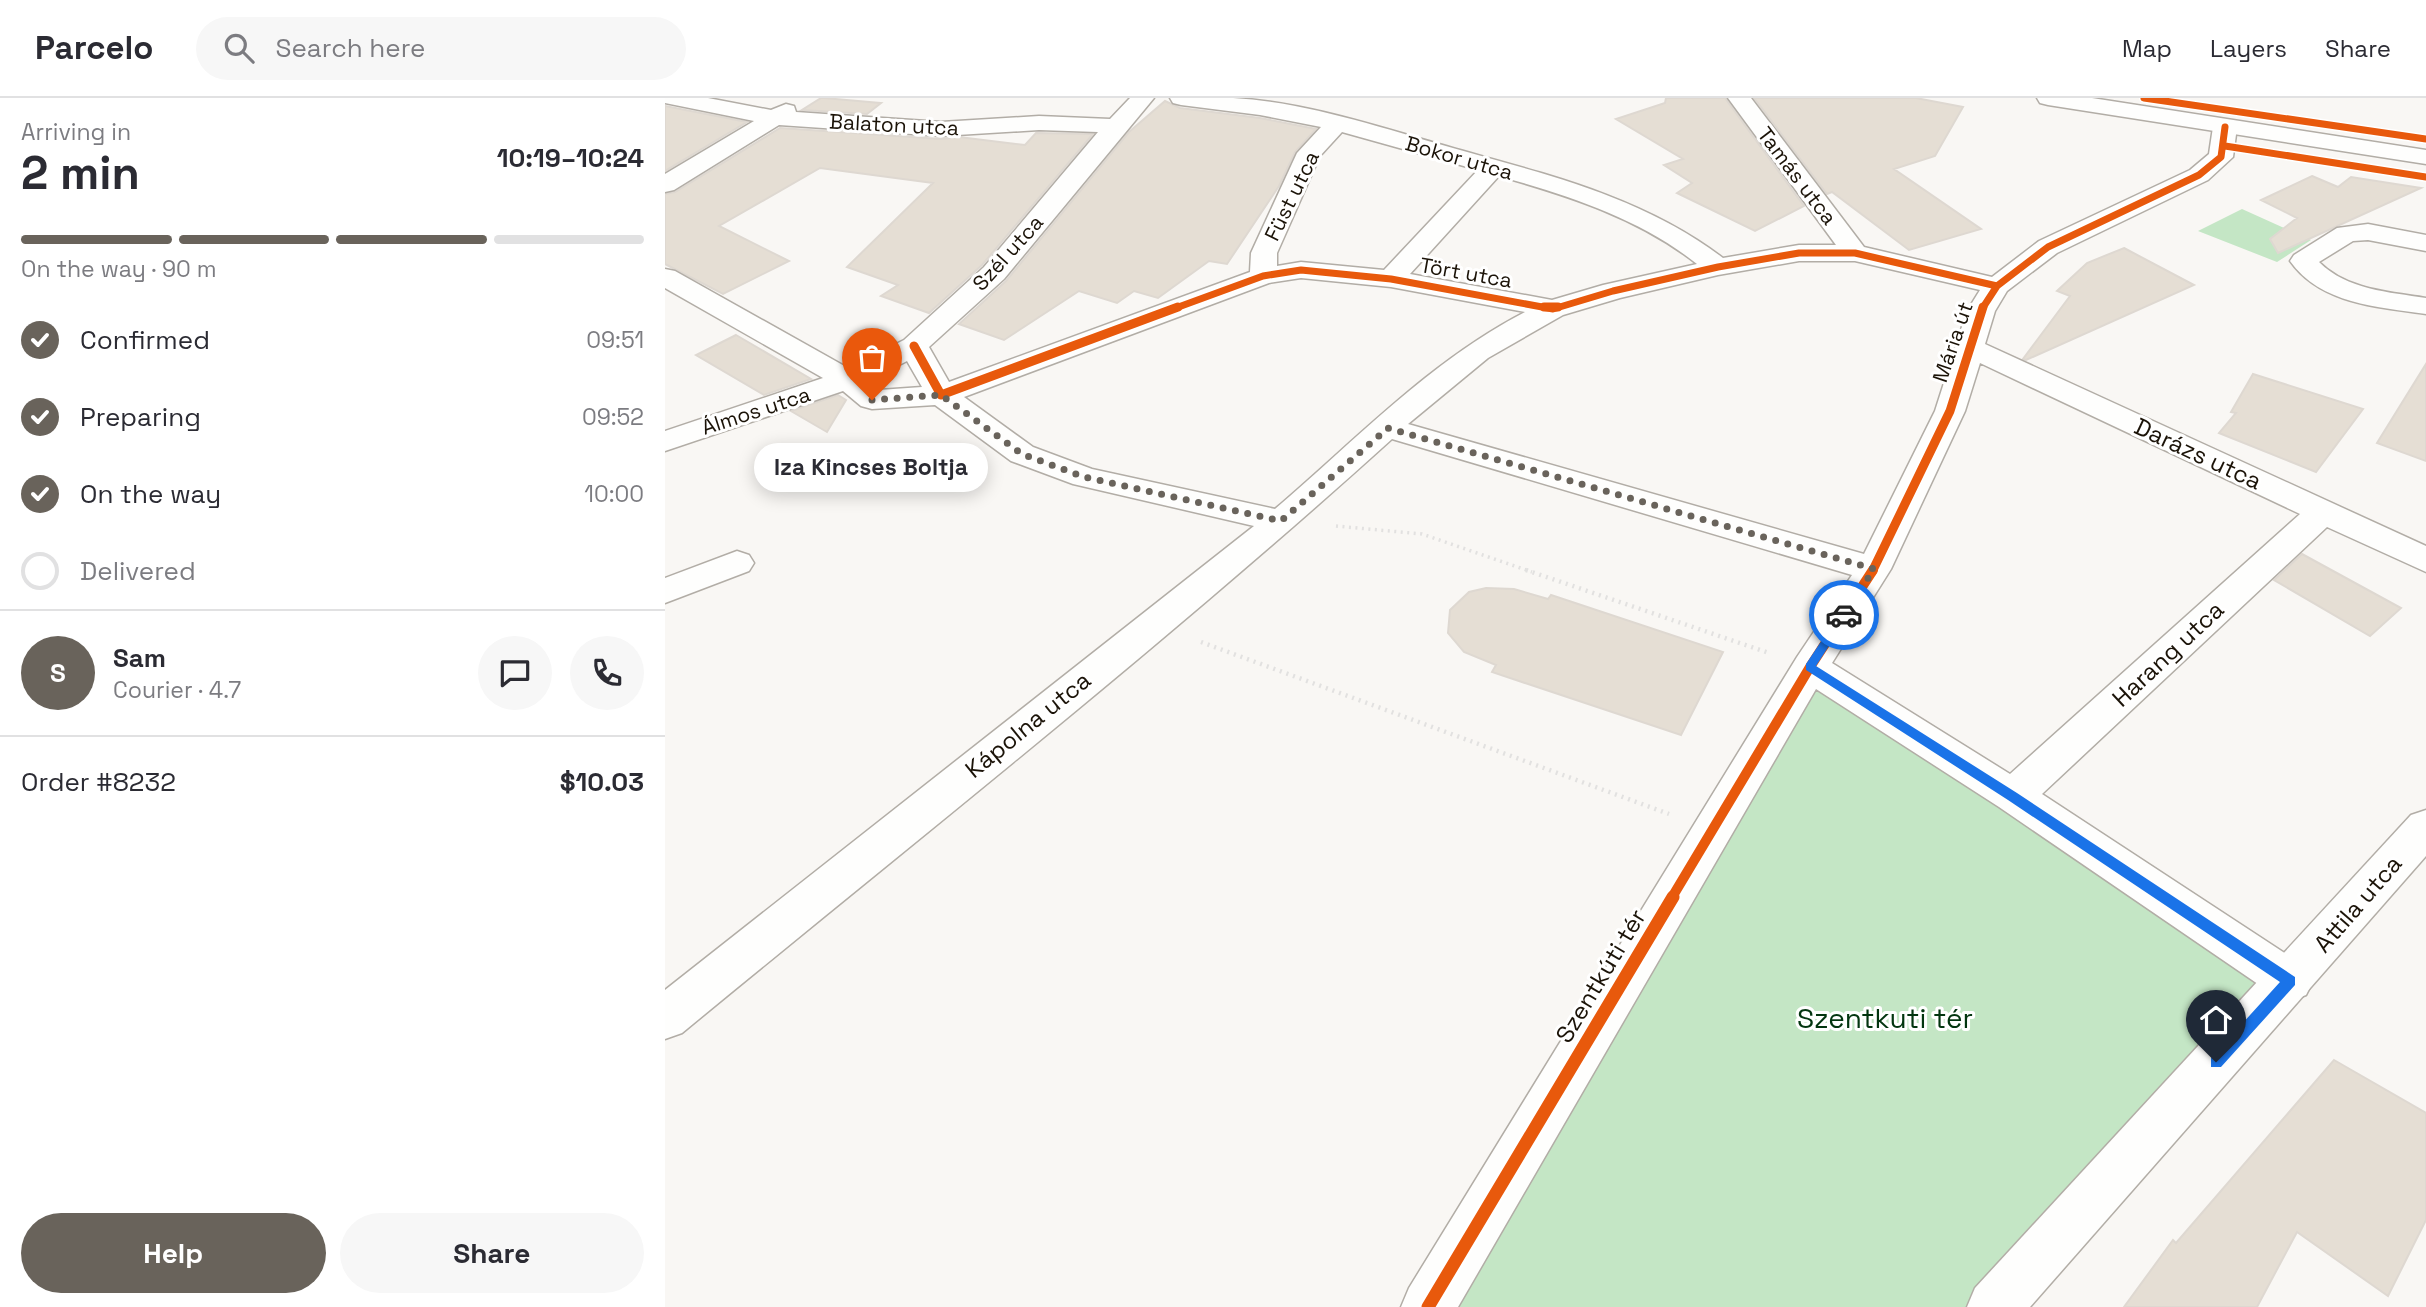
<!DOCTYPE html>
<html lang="en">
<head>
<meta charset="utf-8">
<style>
	:root { --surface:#fff; --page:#f7f7f7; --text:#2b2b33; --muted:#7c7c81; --line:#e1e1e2; --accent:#69635b }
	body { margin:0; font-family:"Space Grotesk",sans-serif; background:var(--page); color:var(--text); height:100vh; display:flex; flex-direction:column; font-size:26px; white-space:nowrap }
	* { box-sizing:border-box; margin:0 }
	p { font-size:23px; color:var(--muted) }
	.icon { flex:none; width:38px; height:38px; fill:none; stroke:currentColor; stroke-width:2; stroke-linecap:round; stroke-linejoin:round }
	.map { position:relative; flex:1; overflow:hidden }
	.sheet { display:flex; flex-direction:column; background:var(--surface); width:665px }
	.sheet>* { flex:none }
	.pin { position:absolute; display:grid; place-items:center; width:60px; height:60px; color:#fff; margin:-72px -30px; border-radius:50% 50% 50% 0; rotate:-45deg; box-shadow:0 0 7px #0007 }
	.pin .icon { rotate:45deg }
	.courier { position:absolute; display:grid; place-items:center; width:70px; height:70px; margin:-35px; border:5px solid #1a73e8; border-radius:50%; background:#fff; color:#222; box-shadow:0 2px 9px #0007 }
	.bubble { position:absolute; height:49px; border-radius:24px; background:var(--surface); box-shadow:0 4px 18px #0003; font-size:23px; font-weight:600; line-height:49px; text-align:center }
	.head em { font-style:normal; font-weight:600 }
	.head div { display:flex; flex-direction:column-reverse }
	.head { display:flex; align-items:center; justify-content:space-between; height:119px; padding:0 21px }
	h1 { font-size:46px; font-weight:600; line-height:52px }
	.bar { display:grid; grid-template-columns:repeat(4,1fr); gap:10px 7px; align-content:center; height:84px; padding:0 21px }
	.bar i { height:9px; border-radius:5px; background:var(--line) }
	.bar .current { background:var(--accent) }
	.bar p { grid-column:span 4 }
	.line { display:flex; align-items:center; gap:18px; padding:0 21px; border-top:2px solid var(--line) }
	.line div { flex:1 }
	.round { display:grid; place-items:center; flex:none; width:74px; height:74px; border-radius:37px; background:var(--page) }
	ol { padding:0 21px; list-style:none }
	li { display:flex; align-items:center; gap:21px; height:77px }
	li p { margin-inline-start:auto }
	li .icon { padding:7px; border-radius:50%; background:var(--accent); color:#fff; stroke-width:4 }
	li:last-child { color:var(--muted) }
	li i { width:38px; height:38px; border:4px solid var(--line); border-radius:50% }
	.primary-button { display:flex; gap:14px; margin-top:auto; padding:14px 21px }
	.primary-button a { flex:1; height:80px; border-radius:42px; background:var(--accent); color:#fff; font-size:28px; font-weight:600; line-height:80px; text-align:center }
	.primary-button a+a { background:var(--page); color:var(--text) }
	header { display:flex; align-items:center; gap:42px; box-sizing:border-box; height:98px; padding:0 35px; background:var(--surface); border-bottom:2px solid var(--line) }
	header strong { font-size:33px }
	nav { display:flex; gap:38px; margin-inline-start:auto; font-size:24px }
	.search { width:490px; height:63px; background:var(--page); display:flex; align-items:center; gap:18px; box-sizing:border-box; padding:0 24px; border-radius:38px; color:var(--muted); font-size:26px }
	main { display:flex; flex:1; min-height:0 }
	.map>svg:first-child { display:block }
</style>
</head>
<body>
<header>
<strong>Parcelo</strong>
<div class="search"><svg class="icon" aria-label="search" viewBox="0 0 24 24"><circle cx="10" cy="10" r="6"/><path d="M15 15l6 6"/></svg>Search here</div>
<nav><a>Map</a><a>Layers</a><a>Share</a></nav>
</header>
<main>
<section class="sheet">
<div class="head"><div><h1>2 min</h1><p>Arriving in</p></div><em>10:19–10:24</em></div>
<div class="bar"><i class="current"></i><i class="current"></i><i class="current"></i><i></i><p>On the way · 90 m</p></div>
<ol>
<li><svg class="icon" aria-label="check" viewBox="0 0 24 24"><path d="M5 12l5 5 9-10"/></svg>Confirmed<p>09:51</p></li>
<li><svg class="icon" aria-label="check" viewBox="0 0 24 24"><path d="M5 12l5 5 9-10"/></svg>Preparing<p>09:52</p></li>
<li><svg class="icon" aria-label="check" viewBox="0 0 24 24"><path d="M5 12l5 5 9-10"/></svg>On the way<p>10:00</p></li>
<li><i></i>Delivered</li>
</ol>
<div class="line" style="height:126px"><b class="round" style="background:var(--accent);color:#fff">S</b><div><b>Sam</b><p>Courier · 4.7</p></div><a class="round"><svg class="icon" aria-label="chat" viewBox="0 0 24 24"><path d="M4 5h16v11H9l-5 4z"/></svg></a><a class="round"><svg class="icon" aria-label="phone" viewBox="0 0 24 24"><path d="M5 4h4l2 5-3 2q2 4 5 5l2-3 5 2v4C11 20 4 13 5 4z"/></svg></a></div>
<div class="line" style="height:91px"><div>Order #8232</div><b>$10.03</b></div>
<div class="primary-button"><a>Help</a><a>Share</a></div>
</section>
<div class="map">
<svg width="1761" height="1209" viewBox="0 0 1761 1209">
	<rect width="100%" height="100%" fill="#f9f7f4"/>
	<path fill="#c4e6c5" d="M1577,111L1646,142L1612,164L1533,133Z
		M1145,569L1625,883L1329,1209H763Z"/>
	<path fill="#e5ded4" stroke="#ded8d1" stroke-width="2" d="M156,0H159L216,5L202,16L137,12Z
		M1001,0H1060L1139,108L1090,133L1012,95L1027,85L999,67L1018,61L951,21L1000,5Z
		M1089,0H1251L1298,9L1270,58L1229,71L1316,131L1244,152L1167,94L1162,96Z
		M500,3L515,10L595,20L651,31L630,54L614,88L562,166L544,163L493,200L469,193L452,205L414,193L339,242L294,226L341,183L464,34Z
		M0,8L82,24L0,73Z
		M115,30L276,41L294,39L360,47L371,35L428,36L317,167L264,215L216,198L233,187L182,169L268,85L155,70L54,128L124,163L58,196L0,166V96L10,94Z
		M1647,78L1673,89L1686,79L1756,90L1613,155L1605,141L1632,120L1596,102Z
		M1459,150L1529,187L1361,262L1358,261L1405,198L1392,193L1422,165Z
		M71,237L146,281L99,297L31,257Z
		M1761,266V363L1712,345Z
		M1588,276L1698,311L1651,374L1554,335L1571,315L1566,314Z
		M173,297L181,302L162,334L126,313Z
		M1637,456L1736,510L1705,538L1609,482Z
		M821,490L849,491L883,501L886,497L1058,554L1016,637L827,574L831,567L799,554L783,535L785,512L804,494Z
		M1669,962L1761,1015V1122L1723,1198L1632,1134L1592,1209H1459L1508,1142L1511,1145Z"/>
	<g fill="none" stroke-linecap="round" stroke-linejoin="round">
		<g stroke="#b2ada6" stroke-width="3">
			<path id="minor" d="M0,0H43L106,12L121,6L129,8L131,14L276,24L374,18L445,21L465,0H489L339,181L264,249L284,284L585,174L586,155L632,55L656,29L595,17L516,7L508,5L505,0C526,0 547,0 568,0C643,4 723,32 795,52C888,78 981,101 1058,160L1134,147H1171L1063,0H1086L1199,149L1327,179L1374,143L1525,72L1544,56L1548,29L1552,24H1568L1572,29L1568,59L1543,82L1392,155L1342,193L1330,213L1320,246L1761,448V474L1662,429L1377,696L1641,869L1648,883L1641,897L1625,903L1609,897L1334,709L1151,591L793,1209H736L744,1190L1132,559L1187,477L727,341C498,548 255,739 17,935L0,941V892L589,428L408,386L346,363L270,307L207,311L196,308L178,293L0,353V333L158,280L0,190V171L10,173L183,270L239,242L319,169L433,34L374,32L276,38L114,27L9,92L0,94V76L89,23L0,5ZM677,34L813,72L719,172L636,164L612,168V155L655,58ZM834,78C904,98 974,120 1032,166L938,187L887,202L745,176ZM1134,163H1190L1315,192L1302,213L1270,313L1199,456L743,326L823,260L898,217L955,200L1053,177ZM636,180L726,189L860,214C765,263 691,342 610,411L427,371L368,349L299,299L604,185ZM242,263L257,289L214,292L203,283ZM1315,265L1635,416L1345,676L1167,565L1226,471L1300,313Z
				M1703,126L1761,137V153L1703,142L1688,143L1654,164C1682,192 1724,194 1761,200V216C1713,209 1655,206 1625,163L1629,157L1672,130Z
				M72,453L84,457L89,465L84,473L0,505V480Z"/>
		</g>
		<g stroke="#b2ada6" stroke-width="3">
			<path id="tertiary" d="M1372,0H1427L1761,52V66L1383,7L1375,5Z"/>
		</g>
		<g stroke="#b2ada6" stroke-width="3">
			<path id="secondary" d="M1761,712V758L1365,1209H1302L1310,1190L1746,717Z"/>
		</g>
		<path stroke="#e2e1e0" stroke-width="3.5" stroke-dasharray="2 4.5" stroke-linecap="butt" d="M671,428L757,436L867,474"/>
		<path stroke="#e2e1e0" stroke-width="4.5" stroke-dasharray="2 5" stroke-linecap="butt" d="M861,472L1104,555
			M536,544L1004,716"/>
		<use href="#minor" fill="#fefefd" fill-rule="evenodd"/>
		<use href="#tertiary" fill="#fefefd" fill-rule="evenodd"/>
		<use href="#secondary" fill="#fefefd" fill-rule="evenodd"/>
		<g stroke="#fff" stroke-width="10">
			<path id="cycleway-far3" d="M1479,0L1761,41
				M1560,48L1761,79
				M508,211L598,178L636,172L726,181L888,211L948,193L1053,169L1134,155H1190L1332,188
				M1317,211L1332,188L1383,149L1534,77L1556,59L1560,29"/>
		</g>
		<g stroke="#fff" stroke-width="12">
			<path id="cycleway-far2" d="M879,209H893
				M249,248L276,297L513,209
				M1207,474L1285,313L1318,209"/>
		</g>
		<g stroke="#fff" stroke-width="15">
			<path id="cycleway-far1" d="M1006,801L1145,569L1208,472"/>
		</g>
		<g stroke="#fff" stroke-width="18">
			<path id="cycleway" d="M763,1209L1008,799"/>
		</g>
		<use href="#cycleway-far3" stroke="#e8590c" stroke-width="7"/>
		<use href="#cycleway-far2" stroke="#e8590c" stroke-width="9"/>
		<use href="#cycleway-far1" stroke="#e8590c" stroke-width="10"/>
		<use href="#cycleway" stroke="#e8590c" stroke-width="13"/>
	</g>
	<path fill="#1a73e8" d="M1179,514L1184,517L1151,568L1352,695L1630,879V887L1556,969H1546V960L1615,884L1343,702L1141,572V566L1175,515Z"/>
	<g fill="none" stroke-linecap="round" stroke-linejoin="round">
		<path stroke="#69635b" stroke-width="7" stroke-dasharray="0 12.6" d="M207,302L276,297L357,356L419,379L616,423L723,330L1209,471L1179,517"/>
	</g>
	<g text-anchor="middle" stroke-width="6" stroke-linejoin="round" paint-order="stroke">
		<g font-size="21" fill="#1b1308" stroke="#fff">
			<text transform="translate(229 27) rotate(3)" y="7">Balaton utca</text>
			<text transform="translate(794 60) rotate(16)" y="7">Bokor utca</text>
			<text transform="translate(1132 78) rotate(53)" y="7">Tamás utca</text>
			<text transform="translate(627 98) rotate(-64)" y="7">Füst utca</text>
			<text transform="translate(343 155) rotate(-48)" y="7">Szél utca</text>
			<text transform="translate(801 175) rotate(10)" y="7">Tört utca</text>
			<text transform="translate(1288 244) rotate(-71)" y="7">Mária út</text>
			<text transform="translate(91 313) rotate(-18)" y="7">Álmos utca</text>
		</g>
		<g font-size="24" fill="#1b1308" stroke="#fff">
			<text transform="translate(1533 356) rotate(25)" y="8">Darázs utca</text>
			<text transform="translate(1503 556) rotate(-43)" y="8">Harang utca</text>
			<text transform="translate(363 627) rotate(-39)" y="8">Kápolna utca</text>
			<text transform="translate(1693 806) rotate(-49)" y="8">Attila utca</text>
			<text transform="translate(936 878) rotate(-59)" y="8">Szentkúti tér</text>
		</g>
		<g font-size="28" fill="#02350f" stroke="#fff">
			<text x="1220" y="930">Szentkuti tér</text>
		</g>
	</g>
</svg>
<div class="pin" style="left:207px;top:302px;background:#ea580c"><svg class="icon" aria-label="bag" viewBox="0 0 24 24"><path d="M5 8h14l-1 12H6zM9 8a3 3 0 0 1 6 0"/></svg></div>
<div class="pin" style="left:1551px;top:964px;background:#1f2937"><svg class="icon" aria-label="home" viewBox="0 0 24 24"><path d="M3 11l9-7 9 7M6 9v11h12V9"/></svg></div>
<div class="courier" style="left:1179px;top:517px"><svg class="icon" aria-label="car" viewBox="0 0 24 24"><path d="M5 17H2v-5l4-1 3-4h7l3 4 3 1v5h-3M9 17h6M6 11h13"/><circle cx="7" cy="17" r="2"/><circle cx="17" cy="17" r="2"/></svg></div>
<div class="bubble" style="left:89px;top:345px;width:234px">Iza Kincses Boltja</div>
</div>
</main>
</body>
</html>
